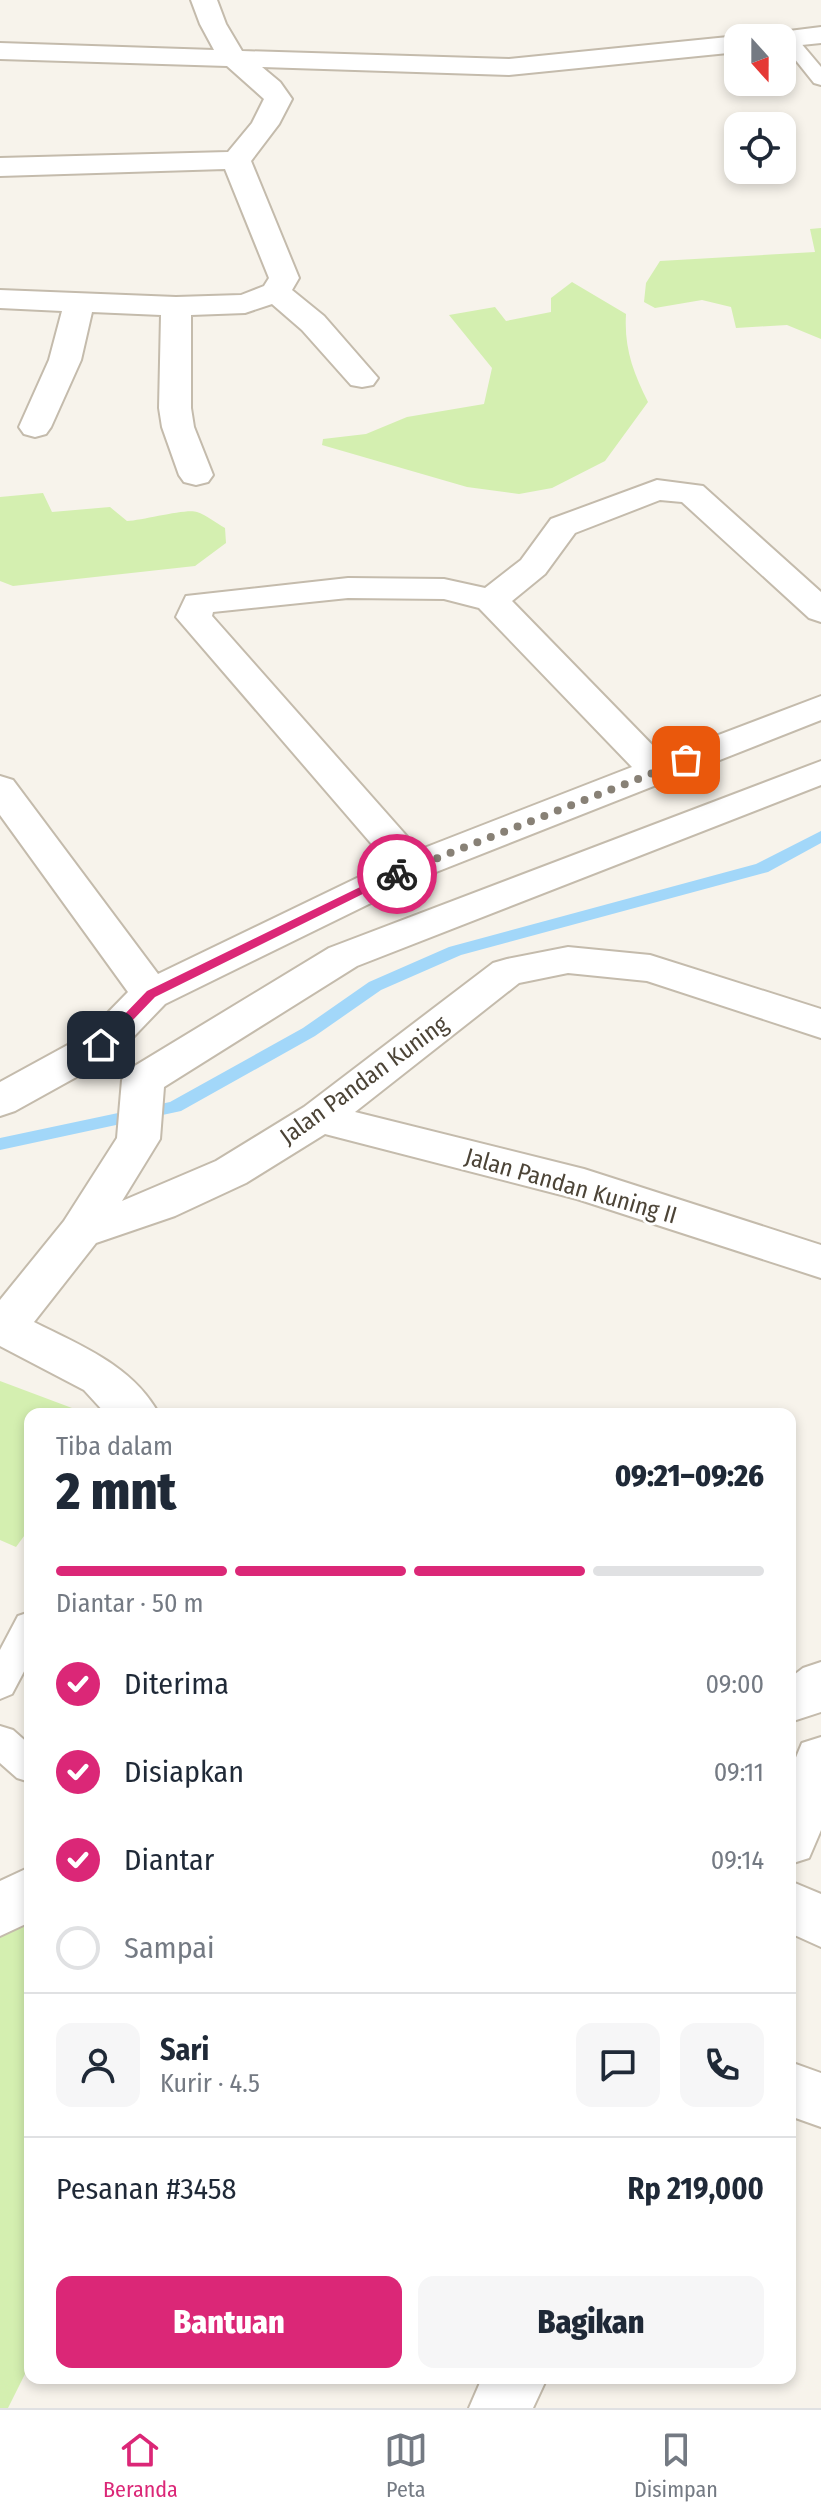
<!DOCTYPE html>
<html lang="id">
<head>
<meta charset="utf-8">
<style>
	:root { --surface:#fff; --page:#f6f6f7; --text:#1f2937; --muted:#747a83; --line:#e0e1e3; --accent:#db2777 }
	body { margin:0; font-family:"Fira Sans Condensed",sans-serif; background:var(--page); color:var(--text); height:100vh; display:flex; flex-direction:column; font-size:30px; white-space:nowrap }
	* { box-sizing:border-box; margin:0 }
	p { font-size:26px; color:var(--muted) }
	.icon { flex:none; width:44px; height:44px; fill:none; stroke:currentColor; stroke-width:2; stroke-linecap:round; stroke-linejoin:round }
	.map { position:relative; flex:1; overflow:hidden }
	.drawer { position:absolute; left:24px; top:1408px; width:772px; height:976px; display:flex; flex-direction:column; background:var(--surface); border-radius:16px; box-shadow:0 4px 12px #0003 }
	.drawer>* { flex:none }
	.needle { width:52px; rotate:159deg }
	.buttons { position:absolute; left:724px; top:24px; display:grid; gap:16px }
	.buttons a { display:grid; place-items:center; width:72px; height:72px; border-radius:16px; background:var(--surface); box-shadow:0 4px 12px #0003; font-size:40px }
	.pin { position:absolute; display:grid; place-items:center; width:68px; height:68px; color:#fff; margin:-34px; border-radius:16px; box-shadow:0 4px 12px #0006 }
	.courier { position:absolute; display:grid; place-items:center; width:80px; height:80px; margin:-40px; border:6px solid #db2777; border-radius:50%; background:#fff; color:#222; box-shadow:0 2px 10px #0007 }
	.summary em { font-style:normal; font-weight:800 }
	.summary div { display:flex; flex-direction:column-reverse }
	.summary { display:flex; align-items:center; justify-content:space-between; height:136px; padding:0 32px }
	h1 { font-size:52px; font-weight:800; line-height:60px }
	.bar { display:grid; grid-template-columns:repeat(4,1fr); gap:12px 8px; align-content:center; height:96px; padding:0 32px }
	.bar i { height:10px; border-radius:6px; background:var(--line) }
	.bar .selected { background:var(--accent) }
	.bar p { grid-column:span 4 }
	.line { display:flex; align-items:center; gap:20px; padding:0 32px; border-top:2px solid var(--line) }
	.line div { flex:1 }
	.round { display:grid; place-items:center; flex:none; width:84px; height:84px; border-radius:16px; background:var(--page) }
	ol { padding:0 32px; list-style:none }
	li { display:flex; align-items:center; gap:24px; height:88px }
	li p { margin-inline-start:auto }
	li .icon { padding:8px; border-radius:50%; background:var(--accent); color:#fff; stroke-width:4 }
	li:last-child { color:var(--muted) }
	li i { width:44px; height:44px; border:4px solid var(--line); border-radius:50% }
	.primary-button { display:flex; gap:16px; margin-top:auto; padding:16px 32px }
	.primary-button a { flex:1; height:92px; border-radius:16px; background:var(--accent); color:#fff; font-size:32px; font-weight:800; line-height:92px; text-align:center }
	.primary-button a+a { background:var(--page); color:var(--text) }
	.menu { display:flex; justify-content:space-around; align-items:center; height:112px; border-top:2px solid var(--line); background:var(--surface); font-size:22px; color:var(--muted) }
	.menu a { display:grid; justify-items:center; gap:4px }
	.menu .selected { color:var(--accent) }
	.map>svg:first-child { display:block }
</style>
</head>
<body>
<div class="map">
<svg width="821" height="2408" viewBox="0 0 821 2408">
	<rect width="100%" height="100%" fill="#f7f3eb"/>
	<path fill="#d4efb0" d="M821,228V339L787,325L736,328L731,307L702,300L655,308L644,302L646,283L660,261L815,252L810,229Z
		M572,282L626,314C624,348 633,372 648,402L605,461L552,488L519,494L467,487L322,445L323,439L366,434L407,417L484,404L492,368L449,315L495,307L506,321L551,312V298Z
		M43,493L52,512L110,507L127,521C144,520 187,508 197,512C206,515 216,523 225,528L226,543L195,566L13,586L0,581V497Z
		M0,1381L88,1414H30V1528L16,1547L0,1540Z
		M30,1917V2364L8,2408H0V1935Z"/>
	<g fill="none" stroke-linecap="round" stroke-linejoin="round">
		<path fill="#a2d7f9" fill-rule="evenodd" d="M821,831V843L768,872L461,955L381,990L315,1036L181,1111L0,1150V1138L170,1102L303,1028L369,982L449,947L756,864Z"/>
		<g stroke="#c4bbac" stroke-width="4">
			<path id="service" d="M788,34L794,35L821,67V85L814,83L782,43L780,38Z
				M30,1612V1660L12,1694L0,1699V1650L18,1616Z
				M0,1726L13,1730L30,1745V1782L17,1778L0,1763Z"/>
		</g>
		<g stroke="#c4bbac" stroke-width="4">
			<path id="minor" d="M191,0H217L226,24L242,51L509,59L738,36L746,38H738V52L509,75L262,67L280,82L292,99L279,124L251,161L299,278L292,290L324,316L378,378L373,385L362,387L351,385L302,330L272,304L245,313L191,315V408L194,427L213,475L208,482L196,485L184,482L179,475L162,427L159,408L161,315L92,312L81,360L51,427L46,434L35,437L24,434L19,427L49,360L62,311L0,308V290L176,297L241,295L264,286L269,278L225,169L0,176V158L228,152L252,123L264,99L227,66L0,59V43L214,50L200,24Z
				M821,27V43L782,47V38H769L773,33Z
				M657,480L703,486L821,592V622L809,618L682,502L660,500L575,533L545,574L512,601L663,756L821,696V720L426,876L165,1004L116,1055L15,1111L0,1116V1082L86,1035L128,992L0,815V776L13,780L158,974L388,863L182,624L176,617L186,596L348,578L444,579L485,588L521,560L551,519ZM348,598L444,599L479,608L632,767L419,850L212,616L213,612Z
				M821,761V785L357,966L164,1087L160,1139L122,1201L216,1161L304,1107L493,963L507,959L568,947L650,955L821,1009V1038L647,981L568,973L519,983L355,1112L584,1169L821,1245V1278L577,1199L325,1134L246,1183L175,1216L96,1243L34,1322C81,1346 132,1365 159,1414H106L84,1390L0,1346V1300L64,1221L117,1138L122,1080L128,1070L329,948Z
				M821,1662V1712L790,1722V1678L803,1668Z
				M821,1737V1830L809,1858L790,1864V1772L802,1743Z
				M30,1867V1922L0,1936V1881Z
				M790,1881L821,1894V1947L790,1933Z
				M790,2062L821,2073V2127L790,2116Z
				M482,2378H547L533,2408H469Z"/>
		</g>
		<use href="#service" fill="#fff" fill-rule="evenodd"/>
		<use href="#minor" fill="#fff" fill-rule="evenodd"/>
	</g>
	<path fill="#db2777" d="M393,871L403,874L155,997L106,1048L95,1045L147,991Z"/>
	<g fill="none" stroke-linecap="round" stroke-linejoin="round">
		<path stroke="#888176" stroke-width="8" stroke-dasharray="0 14.4" d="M397,874L686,760"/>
	</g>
	<g text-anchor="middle" stroke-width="6" stroke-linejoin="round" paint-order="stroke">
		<g font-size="24" fill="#4c4437" stroke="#fff">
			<text transform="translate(364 1080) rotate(-36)" y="8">Jalan Pandan Kuning</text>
			<text transform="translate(571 1186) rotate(16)" y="8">Jalan Pandan Kuning II</text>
		</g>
	</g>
</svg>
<div class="buttons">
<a><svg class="needle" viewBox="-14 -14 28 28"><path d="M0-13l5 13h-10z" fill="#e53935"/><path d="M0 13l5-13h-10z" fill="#747a83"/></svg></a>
<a><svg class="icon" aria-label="locate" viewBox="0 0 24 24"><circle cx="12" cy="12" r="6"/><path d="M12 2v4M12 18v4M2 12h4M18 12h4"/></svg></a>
</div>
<div class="pin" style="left:686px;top:760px;background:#ea580c"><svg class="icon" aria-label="bag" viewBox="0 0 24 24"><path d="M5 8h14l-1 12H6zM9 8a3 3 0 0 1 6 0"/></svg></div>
<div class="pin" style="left:101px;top:1045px;background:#1f2937"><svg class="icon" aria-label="home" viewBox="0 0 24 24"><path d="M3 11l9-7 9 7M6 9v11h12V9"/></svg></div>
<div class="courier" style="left:397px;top:874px"><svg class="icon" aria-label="bike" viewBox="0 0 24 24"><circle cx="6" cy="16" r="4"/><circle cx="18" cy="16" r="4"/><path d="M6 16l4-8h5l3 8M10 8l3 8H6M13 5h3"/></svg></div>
<section class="drawer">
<div class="summary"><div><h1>2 mnt</h1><p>Tiba dalam</p></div><em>09:21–09:26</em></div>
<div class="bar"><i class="selected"></i><i class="selected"></i><i class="selected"></i><i></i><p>Diantar · 50 m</p></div>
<ol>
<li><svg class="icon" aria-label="check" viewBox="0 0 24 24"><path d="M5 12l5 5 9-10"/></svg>Diterima<p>09:00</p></li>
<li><svg class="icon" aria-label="check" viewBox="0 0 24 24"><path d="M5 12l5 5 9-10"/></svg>Disiapkan<p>09:11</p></li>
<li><svg class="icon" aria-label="check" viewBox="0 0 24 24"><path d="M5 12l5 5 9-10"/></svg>Diantar<p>09:14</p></li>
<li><i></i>Sampai</li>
</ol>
<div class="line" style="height:144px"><a class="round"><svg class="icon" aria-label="person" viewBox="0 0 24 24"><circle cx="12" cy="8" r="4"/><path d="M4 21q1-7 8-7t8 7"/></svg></a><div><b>Sari</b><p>Kurir · 4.5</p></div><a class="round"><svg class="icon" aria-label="chat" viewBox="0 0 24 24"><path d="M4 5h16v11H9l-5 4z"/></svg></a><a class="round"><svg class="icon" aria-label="phone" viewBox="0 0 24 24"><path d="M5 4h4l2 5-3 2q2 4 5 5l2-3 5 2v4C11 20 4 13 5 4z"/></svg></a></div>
<div class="line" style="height:104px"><div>Pesanan #3458</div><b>Rp 219,000</b></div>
<div class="primary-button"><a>Bantuan</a><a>Bagikan</a></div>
</section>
</div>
<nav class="menu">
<a class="selected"><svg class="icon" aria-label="home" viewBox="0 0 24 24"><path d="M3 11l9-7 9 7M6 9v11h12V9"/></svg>Beranda</a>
<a><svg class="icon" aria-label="map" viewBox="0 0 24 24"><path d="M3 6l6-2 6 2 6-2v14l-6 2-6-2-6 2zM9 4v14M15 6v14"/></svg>Peta</a>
<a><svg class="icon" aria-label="saved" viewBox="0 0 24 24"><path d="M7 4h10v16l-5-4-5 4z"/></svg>Disimpan</a>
</nav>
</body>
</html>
